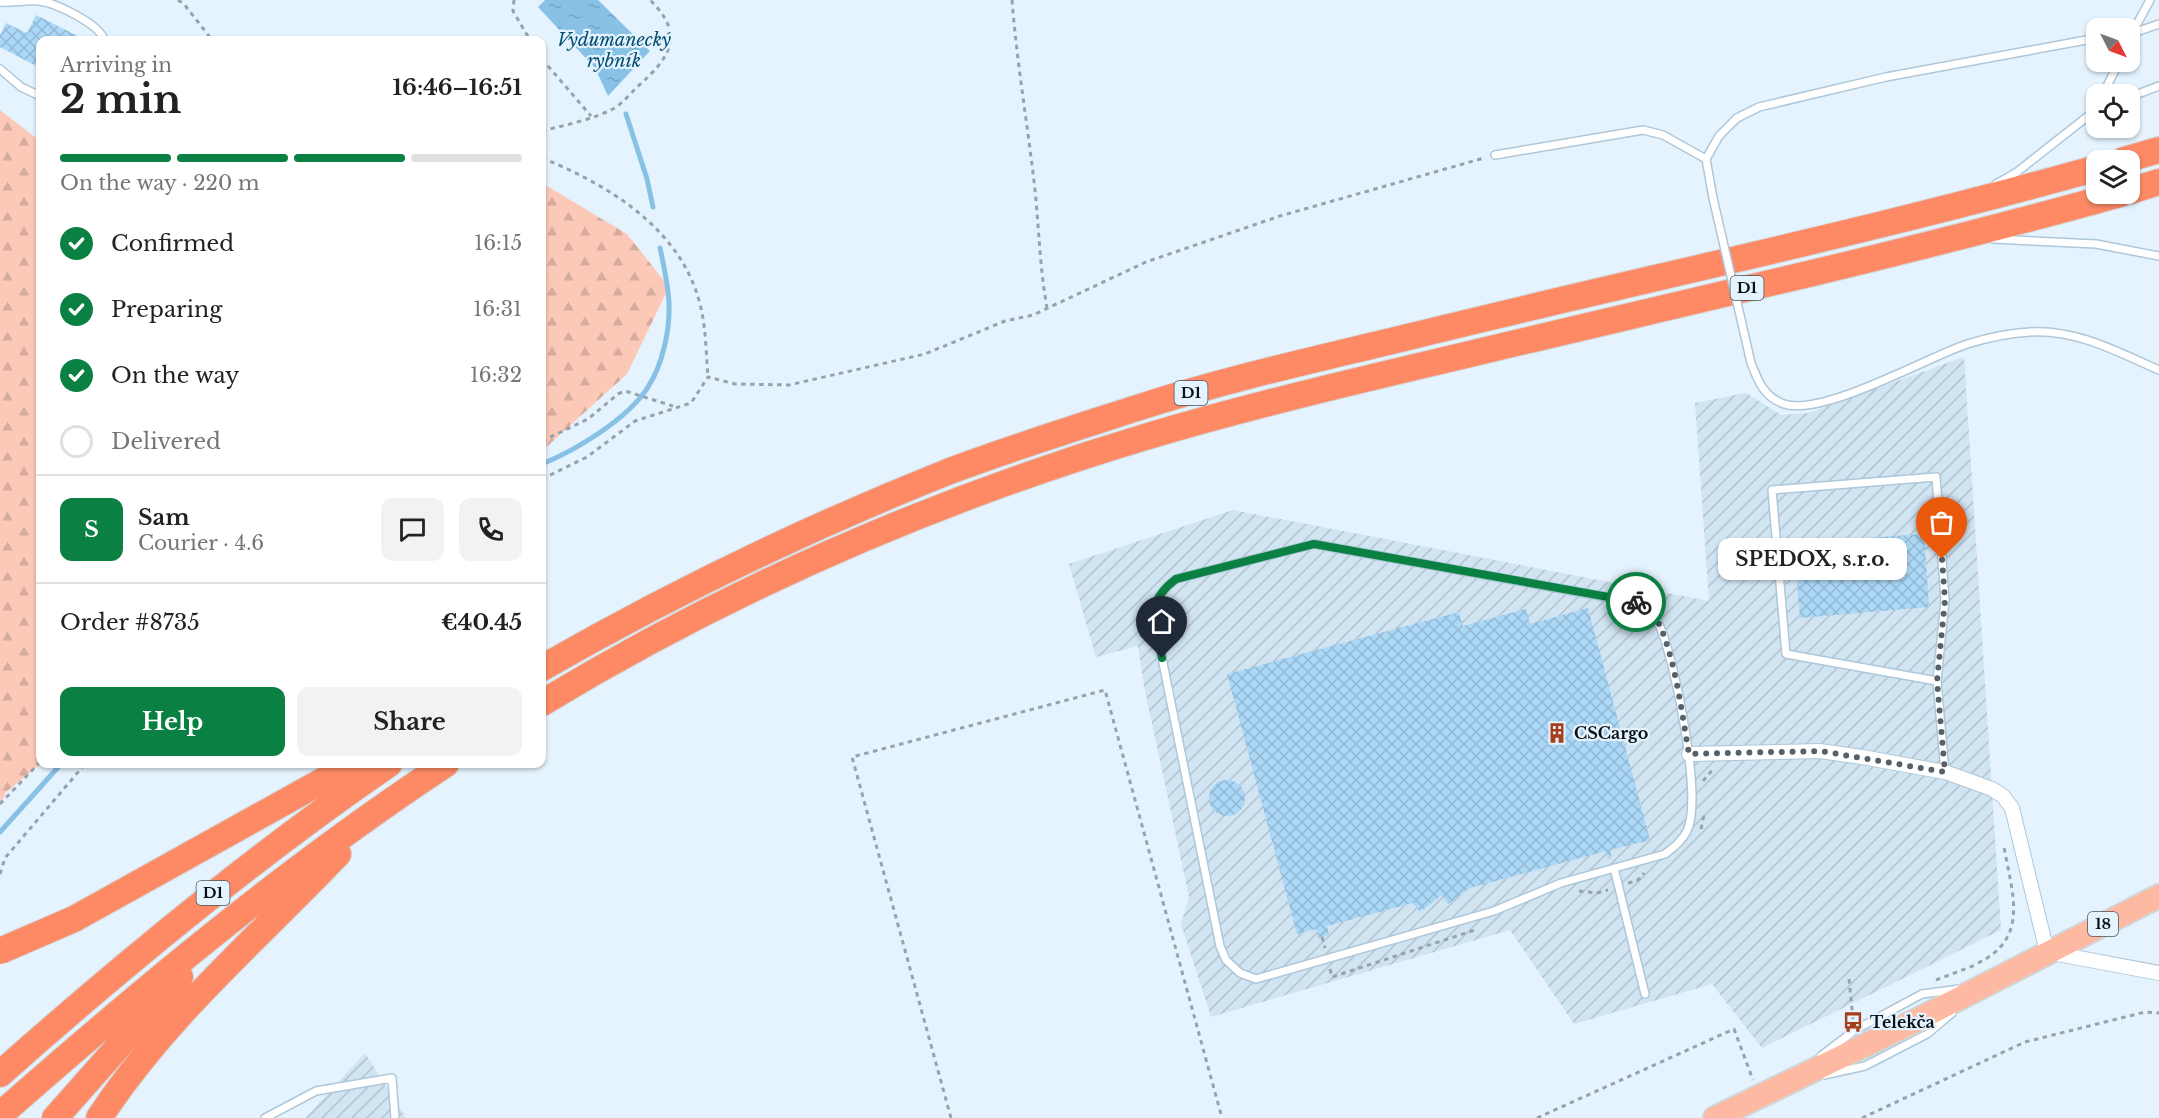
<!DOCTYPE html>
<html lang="en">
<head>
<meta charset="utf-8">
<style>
	:root { --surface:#fff; --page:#f2f2f2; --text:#222; --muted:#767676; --line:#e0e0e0; --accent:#0b8043 }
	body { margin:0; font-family:"Libre Baskerville",serif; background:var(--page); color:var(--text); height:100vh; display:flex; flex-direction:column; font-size:22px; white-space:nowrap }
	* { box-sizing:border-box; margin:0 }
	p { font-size:20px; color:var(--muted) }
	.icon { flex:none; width:33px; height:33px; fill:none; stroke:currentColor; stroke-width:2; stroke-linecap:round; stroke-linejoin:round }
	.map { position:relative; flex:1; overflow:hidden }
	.panel { position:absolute; left:36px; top:36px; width:510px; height:732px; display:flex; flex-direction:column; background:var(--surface); border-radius:12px; box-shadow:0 2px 4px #0004 }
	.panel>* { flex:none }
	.needle { width:39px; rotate:132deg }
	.tools { position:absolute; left:2086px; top:18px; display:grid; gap:12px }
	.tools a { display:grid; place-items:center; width:54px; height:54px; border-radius:12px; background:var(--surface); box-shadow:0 2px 4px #0004; font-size:30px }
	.pin { position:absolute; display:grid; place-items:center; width:51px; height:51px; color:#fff; margin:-62px -26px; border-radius:50% 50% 50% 0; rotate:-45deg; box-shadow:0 0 6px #0007 }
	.pin .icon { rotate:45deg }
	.courier { position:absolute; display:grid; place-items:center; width:60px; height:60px; margin:-30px; border:4px solid #0b8043; border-radius:50%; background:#fff; color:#222; box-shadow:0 2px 8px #0007 }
	.bubble { position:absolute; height:42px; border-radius:12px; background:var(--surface); box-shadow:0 2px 4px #0004; font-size:20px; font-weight:700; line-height:42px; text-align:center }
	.headline em { font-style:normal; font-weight:700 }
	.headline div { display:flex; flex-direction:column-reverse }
	.headline { display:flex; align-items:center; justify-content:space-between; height:102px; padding:0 24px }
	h1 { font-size:39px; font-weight:700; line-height:45px }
	.bar { display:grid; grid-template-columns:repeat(4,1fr); gap:9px 6px; align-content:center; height:72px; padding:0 24px }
	.bar i { height:8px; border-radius:4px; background:var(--line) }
	.bar .current { background:var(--accent) }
	.bar p { grid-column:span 4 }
	.line { display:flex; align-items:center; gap:15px; padding:0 24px; border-top:2px solid var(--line) }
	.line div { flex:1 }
	.round { display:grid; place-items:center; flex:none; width:63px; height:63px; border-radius:12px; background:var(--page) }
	ol { padding:0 24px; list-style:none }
	li { display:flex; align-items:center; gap:18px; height:66px }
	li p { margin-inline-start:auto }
	li .icon { padding:6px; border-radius:50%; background:var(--accent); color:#fff; stroke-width:4 }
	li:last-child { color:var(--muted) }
	li i { width:33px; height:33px; border:3px solid var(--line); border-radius:50% }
	.cta { display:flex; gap:12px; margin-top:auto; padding:12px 24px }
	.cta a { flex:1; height:69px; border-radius:12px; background:var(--accent); color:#fff; font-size:24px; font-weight:700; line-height:69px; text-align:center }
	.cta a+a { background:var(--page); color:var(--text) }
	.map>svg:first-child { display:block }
</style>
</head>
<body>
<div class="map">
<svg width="2159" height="1118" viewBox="0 0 2159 1118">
	<defs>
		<pattern id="industrial-furrows" width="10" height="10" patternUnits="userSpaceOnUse" patternTransform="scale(1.5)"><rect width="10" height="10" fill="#d1e4f2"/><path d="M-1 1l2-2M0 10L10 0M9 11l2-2" fill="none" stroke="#b2c3cf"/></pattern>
		<pattern id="forest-firs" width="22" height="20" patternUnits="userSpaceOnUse" patternTransform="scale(1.5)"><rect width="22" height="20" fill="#fcc9b8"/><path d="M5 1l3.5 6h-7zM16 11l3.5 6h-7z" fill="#d6ac9d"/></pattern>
		<pattern id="water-ripples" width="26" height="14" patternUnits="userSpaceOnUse" patternTransform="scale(1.5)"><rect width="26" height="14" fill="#88c1e6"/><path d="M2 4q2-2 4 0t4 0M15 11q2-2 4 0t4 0" fill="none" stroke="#74a5c5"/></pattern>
		<pattern id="building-cross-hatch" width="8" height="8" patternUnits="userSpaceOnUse" patternTransform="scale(1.5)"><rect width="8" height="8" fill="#abd8f7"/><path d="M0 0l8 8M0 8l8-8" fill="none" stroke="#92b8d3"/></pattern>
	</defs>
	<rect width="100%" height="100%" fill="#e4f3fe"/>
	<path fill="url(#industrial-furrows)" d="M1964,357L2001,930L1762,1048L1712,984L1574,1024L1510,930L1211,1017L1181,924L1189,897L1144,686L1138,646L1096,657L1069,564L1233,510L1709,601L1695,403L1746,393L1781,415L1808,413Z
		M365,1053L406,1118H305Z"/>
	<path fill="url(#forest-firs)" d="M0,110L40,141L41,764L6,792L0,806Z
		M542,183L627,234L669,287L627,374L542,451Z"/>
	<path fill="url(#water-ripples)" d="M545,0H598L650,51L608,96L595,68L538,7Z"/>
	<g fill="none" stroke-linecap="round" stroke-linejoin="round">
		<path stroke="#88c1e6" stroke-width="5" d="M626,114L647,179L653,207
			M542,464C576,450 628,419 648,387C663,364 670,329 669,303C668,284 664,266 660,248
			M0,832L61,764"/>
	</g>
	<path fill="url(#building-cross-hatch)" d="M36,15L86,40H40V68L0,47V35L6,23L27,33Z
		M1924,534L1929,607L1800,618L1794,543Z
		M1588,608L1650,840L1610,850L1612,858L1608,859L1606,851L1470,888L1448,904L1442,895L1420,912L1413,903L1327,926L1329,935L1319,938L1316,929L1297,934L1227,674L1459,612L1463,626L1526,609L1530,624Z
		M1209 798a18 18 0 1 1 36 0a18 18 0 1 1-36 0Z"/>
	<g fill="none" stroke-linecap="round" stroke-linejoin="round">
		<g stroke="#aec7d9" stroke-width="10">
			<path id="service" d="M0,2C12,3 25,0 38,1C54,2 100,24 104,40
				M2130,34L2159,24
				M2130,37L2150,0
				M0,69L21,87L40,96
				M2103,94L2119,62
				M2130,97L2159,86
				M1495,155L1643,130L1663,135L1706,159
				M1996,184L2017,172L2097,109
				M1713,198L1706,159L1719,136L1737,118L1759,107L1886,77L2097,38
				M1993,239L2096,244L2159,256
				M1751,363C1758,381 1764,397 1784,404C1822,417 1926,358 1967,344C1987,338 2009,333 2030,332C2076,329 2118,352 2159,370
				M1314,544L1639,603C1648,610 1656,616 1660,627C1675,661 1703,799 1687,831C1682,841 1674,847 1665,854L1561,883L1494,911L1256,979L1240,973L1226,960L1220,946L1162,658C1155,621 1143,604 1176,579Z
				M1937,681L1786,654L1772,490L1936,477L1945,600L1937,681L1945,772
				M1614,868L1645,994
				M1821,1056L1855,1030L1922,994L1960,989
				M1824,1075L1865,1066L1927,1034L1952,1013
				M265,1118L316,1091L392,1078L395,1118"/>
		</g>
		<g stroke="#aec7d9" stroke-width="16">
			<path id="minor" d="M1689,754L1820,751L1862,757L1945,772L1992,789L2003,796L2012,808L2047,952L2159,973"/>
		</g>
		<g stroke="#d3d4d5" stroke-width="26">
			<path id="primary" d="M1715,1118L1919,1019L2159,896"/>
		</g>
		<g stroke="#d3d4d5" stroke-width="28">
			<path id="motorway" d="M2124,160L2159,150
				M2130,191L2159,182
				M542,668C673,593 809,527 950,471C1011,448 1075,428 1137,408C1226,379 1318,359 1408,337C1638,280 1870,232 2097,168
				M542,703C729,590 935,500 1145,437C1252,405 1361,380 1470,354C1687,302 1905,254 2120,194
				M74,919L353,764
				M0,1074C124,964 252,858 389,764
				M0,1115C142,990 288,868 446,764
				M55,1118L180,977
				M99,1118C165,1017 255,941 338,854"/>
		</g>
		<path stroke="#96a3ac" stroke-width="3" stroke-dasharray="4.5 4.5" stroke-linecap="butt" d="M178,0L184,4L212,40
			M514,0L513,11L530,40
			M1012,0C1017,64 1028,127 1035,190C1039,230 1040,269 1047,308
			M542,59L591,116
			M542,131C565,125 591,120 613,109C622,104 630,94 637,87C670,58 686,35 650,0
			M542,158C609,185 681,229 700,304C706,327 706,353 708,377
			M542,441L588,419L618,394L625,391L673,406
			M542,479L587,457L635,421L691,403L708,377L735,384L789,385L925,354L1005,321L1033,315L1146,262L1280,216L1484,158
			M1703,781L1714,768
			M0,804L40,762
			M1701,829L1704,815
			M0,874L5,858L85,764
			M1628,883L1637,881L1644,873
			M1579,891L1597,893L1608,890
			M1322,937L1325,948
			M1978,963C2030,938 2012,893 2004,847
			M1330,969L1332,977L1478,929
			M1849,979L1853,1019
			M1936,980L1978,964
			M951,1118L852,757L1105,690L1222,1118
			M1537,1118L1734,1029L1753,1080
			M1862,1118L2025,1042L2145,1012L2159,1013"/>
		<use href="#service" stroke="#fff" stroke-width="7"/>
		<use href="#minor" stroke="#fff" stroke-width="14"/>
		<use href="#primary" stroke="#feb9a3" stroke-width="22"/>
		<use href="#motorway" stroke="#fd8a65" stroke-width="26"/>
		<g stroke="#aec7d9" stroke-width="10" stroke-linecap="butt">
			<path id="service-bridge" d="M1713,198L1751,363"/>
		</g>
		<g stroke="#d3d4d5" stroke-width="28" stroke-linecap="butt">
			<path id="motorway-bridge" d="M0,951L74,919"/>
		</g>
		<use href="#service-bridge" stroke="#fff" stroke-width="7"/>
		<use href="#motorway-bridge" stroke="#fd8a65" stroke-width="26"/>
	</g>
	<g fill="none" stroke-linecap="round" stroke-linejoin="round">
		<path stroke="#556068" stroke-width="6" stroke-dasharray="0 10.8" d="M1636,602C1647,605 1656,617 1661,628C1676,665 1682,714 1689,754L1820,751L1945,772L1937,681L1945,600L1942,559"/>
		<path stroke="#0b8043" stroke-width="8" d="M1162,658C1155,622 1143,604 1176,579L1314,544L1636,602"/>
	</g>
	<defs>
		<g id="building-bare" transform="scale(1.62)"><path d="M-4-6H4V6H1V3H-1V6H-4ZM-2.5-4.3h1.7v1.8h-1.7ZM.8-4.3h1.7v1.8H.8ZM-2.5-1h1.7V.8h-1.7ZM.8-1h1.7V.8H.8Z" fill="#a53e19" stroke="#e4f3fe" stroke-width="2.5" paint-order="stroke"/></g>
		<g id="bus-bare" transform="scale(1.62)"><path d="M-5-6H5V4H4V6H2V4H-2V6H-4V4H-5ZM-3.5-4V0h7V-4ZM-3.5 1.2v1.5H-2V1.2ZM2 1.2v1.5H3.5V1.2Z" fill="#a53e19" stroke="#e4f3fe" stroke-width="2.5" paint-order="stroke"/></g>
	</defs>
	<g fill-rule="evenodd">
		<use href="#building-bare" x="1557" y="733"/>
		<use href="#bus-bare" x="1853" y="1022"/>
	</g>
	<g text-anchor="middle" stroke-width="4.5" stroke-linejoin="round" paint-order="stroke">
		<g fill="#e4f3fe" stroke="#4a555c" stroke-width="1.5">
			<rect x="1730.5" y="276" width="33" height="24" rx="4.5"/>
			<rect x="1174.5" y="381" width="33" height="24" rx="4.5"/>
			<rect x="196.5" y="881" width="33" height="24" rx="4.5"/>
			<rect x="2088" y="912" width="30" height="24" rx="4.5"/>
		</g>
		<g font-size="15" font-weight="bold" fill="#081117">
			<text x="1747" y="293">D1</text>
			<text x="1191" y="398">D1</text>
			<text x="213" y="898">D1</text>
			<text x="2103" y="929">18</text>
		</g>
		<g font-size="16" font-weight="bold" fill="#081117" stroke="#e4f3fe" text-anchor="start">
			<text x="1574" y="739">CSCargo</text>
			<text x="1870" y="1028">Telekča</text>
		</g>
		<g font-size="18" font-style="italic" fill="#034e72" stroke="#e4f3fe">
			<text x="614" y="46">Vydumanecký<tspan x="614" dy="21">rybník</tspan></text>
		</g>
	</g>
</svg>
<div class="tools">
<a><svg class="needle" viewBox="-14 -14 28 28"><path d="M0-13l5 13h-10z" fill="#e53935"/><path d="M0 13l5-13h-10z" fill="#767676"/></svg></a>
<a><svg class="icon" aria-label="locate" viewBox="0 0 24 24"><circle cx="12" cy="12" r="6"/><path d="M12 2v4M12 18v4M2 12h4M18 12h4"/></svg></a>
<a><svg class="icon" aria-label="layers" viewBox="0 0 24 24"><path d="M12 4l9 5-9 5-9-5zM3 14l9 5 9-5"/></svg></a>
</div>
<div class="pin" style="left:1942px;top:559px;background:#ea580c"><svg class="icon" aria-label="bag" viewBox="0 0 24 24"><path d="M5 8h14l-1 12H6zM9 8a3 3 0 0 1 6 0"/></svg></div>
<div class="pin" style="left:1162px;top:658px;background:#1f2937"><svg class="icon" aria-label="home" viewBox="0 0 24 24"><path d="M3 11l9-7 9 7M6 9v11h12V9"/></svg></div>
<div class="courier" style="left:1636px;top:602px"><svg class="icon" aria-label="bike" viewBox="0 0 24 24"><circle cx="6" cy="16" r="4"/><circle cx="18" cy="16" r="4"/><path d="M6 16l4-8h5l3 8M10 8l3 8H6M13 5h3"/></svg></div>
<div class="bubble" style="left:1718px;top:538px;width:189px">SPEDOX, s.r.o.</div>
<section class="panel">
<div class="headline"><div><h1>2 min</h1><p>Arriving in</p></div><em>16:46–16:51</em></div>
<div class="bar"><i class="current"></i><i class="current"></i><i class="current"></i><i></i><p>On the way · 220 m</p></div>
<ol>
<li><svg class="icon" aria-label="check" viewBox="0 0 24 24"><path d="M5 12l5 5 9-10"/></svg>Confirmed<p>16:15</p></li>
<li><svg class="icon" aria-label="check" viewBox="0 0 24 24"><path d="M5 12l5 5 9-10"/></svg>Preparing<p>16:31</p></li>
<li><svg class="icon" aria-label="check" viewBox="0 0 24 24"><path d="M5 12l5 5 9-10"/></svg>On the way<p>16:32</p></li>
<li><i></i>Delivered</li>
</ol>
<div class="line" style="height:108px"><b class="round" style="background:var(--accent);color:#fff">S</b><div><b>Sam</b><p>Courier · 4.6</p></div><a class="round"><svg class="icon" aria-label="chat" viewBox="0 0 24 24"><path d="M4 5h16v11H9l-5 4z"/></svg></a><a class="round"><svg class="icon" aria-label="phone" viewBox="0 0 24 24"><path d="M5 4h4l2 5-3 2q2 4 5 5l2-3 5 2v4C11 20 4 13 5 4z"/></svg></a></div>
<div class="line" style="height:78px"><div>Order #8735</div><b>€40.45</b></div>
<div class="cta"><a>Help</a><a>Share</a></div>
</section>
</div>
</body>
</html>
